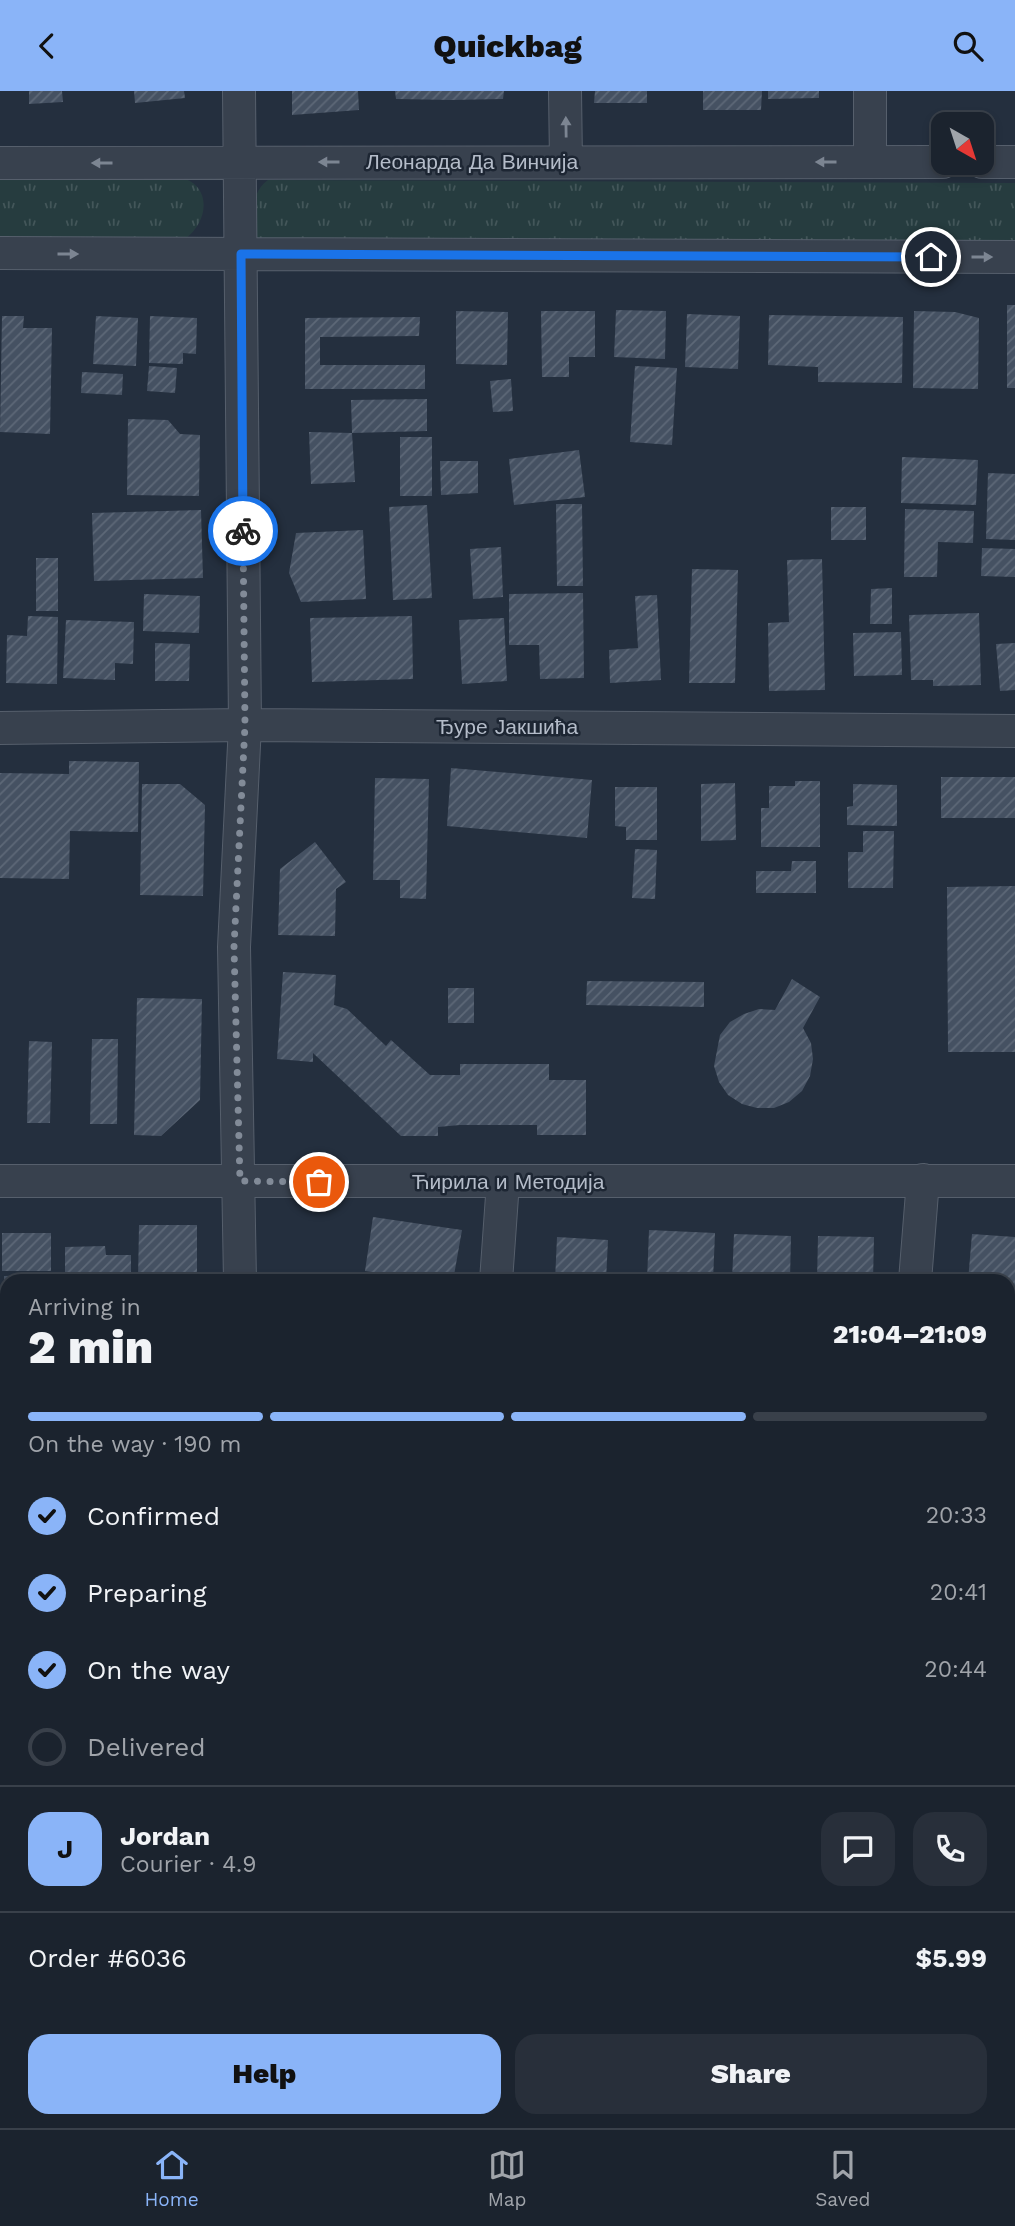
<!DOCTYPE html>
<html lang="en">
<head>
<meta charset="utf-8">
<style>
	:root { --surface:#1b232e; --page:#282f3a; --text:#f1f3f6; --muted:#a0a4aa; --line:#39404a; --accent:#8ab4f8 }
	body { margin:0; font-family:"Work Sans",sans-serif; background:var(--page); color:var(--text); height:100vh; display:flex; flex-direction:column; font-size:26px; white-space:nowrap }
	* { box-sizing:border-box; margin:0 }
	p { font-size:23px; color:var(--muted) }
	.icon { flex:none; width:38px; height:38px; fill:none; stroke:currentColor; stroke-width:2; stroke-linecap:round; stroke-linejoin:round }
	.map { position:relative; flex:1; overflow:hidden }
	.sheet { position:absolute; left:0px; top:1183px; width:1015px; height:854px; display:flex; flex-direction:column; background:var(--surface); border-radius:21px 21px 0 0; box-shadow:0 4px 10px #0003,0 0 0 2px var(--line) }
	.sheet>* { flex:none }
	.needle { width:46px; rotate:141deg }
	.tools { position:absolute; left:931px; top:21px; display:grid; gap:14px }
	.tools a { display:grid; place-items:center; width:63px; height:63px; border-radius:14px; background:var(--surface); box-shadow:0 4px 10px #0003,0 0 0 2px var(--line); font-size:35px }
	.pin { position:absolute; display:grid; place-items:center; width:60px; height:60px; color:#fff; margin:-30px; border:4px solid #fff; border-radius:50%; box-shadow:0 2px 7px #0007 }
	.courier { position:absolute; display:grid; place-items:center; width:70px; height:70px; margin:-35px; border:5px solid #1a73e8; border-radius:50%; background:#fff; color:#222; box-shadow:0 2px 9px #0007 }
	.summary em { font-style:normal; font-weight:800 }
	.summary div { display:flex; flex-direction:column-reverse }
	.summary { display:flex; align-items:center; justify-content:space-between; height:119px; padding:0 28px }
	h1 { font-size:46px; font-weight:800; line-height:52px }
	.bar { display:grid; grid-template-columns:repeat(4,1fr); gap:10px 7px; align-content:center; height:84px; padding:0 28px }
	.bar i { height:9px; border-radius:5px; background:var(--line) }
	.bar .active { background:var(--accent) }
	.bar p { grid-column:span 4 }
	.line { display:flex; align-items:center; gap:18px; padding:0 28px; border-top:2px solid var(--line) }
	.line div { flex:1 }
	.round { display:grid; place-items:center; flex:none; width:74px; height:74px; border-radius:21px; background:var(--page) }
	ol { padding:0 28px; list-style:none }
	li { display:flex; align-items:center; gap:21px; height:77px }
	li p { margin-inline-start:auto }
	li .icon { padding:7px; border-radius:50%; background:var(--accent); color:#111; stroke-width:4 }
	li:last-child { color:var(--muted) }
	li i { width:38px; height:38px; border:4px solid var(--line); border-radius:50% }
	.button { display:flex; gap:14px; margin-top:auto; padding:14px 28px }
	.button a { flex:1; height:80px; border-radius:21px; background:var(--accent); color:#111; font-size:28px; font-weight:800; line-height:80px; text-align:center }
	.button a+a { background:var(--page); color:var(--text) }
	header { display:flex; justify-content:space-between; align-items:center; height:91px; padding:0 28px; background:var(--accent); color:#111; font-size:32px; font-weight:800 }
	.tab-bar { display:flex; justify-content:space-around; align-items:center; height:98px; border-top:2px solid var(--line); background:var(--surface); font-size:19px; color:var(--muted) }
	.tab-bar a { display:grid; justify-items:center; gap:4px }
	.tab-bar .active { color:var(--accent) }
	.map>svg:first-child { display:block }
</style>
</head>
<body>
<header><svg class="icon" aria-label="back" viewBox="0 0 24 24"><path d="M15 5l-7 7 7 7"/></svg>Quickbag<svg class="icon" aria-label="search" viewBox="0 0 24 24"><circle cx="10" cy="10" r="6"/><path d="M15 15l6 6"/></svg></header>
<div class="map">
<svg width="1015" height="2037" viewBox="0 0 1015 2037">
	<defs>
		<pattern id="grass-tufts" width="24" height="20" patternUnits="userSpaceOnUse" patternTransform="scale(1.75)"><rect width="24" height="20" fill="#263c3f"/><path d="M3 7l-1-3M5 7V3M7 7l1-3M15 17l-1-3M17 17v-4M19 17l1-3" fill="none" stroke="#435659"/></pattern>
		<pattern id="building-hatch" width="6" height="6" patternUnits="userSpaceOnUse" patternTransform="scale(1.75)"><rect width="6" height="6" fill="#455162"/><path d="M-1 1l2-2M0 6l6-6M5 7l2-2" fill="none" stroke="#5d6877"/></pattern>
	</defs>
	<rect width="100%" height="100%" fill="#242f3e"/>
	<path fill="url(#grass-tufts)" d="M0,86H178C212,92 210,130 185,148L0,149Z
		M268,89L1015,92V153L263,150L255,145C255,125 249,102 268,89Z"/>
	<path fill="url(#building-hatch)" d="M29,0H62L63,11L29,13Z
		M134,0H184L185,7L135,12Z
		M292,0H358L359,19L292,24Z
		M395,0H504L503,8L451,9L396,8Z
		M595,0H647V12H594Z
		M703,0H762L761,19H703Z
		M768,0H819V7L768,8Z
		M1007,214H1015V297H1007Z
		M616,219L666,220L665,268L614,266Z
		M456,220L508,221L507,274L456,273Z
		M541,220H595V266H569V286H542Z
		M914,220L955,221L979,227L978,298L913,297Z
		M687,223L740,225L738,278L685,276Z
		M769,224L903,226L902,292L818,291V276L768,274Z
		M2,225H24L23,237H52L50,343L0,341Z
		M96,225L138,227L136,275L93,273Z
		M150,225L197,227L196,263L183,262V273L149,272Z
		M420,226L419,245L320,246V274H425V298H305V227Z
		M149,275L177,277L175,302L147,300Z
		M635,275L677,277L672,354L630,351Z
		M82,281L123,283L122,304L81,302Z
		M511,288L513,320L493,321L490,290Z
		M427,308V340L352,342L351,309Z
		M128,328L168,329L180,343L200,344L199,405L127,404Z
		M309,341L352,342L355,391L311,393Z
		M400,346H432V405H400Z
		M579,359L585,406L514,414L509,368Z
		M902,366L978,369L976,414L901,412Z
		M440,370H478V402L441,404Z
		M988,382L1015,383V449L986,448Z
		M556,413H582L583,495H557Z
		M427,414L432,507L393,509L389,416Z
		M831,416H866V449H831Z
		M905,418L974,420L973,452L938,451L937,486H904Z
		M201,419L203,487L94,490L92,422Z
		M363,439L366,508L301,511L289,482L296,442Z
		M501,456L503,506L473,508L470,458Z
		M982,457L1015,458V486L981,485Z
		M36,467H58V520H36Z
		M822,468L825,599L769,600L768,532L789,531L787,469Z
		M692,478L738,479L735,592H689Z
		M892,497V533H870L871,498Z
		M583,502L584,587L540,588L539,554H509V503Z
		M144,503L200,505L199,542L143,540Z
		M657,504L661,589L610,592L609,559L638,557L635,505Z
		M979,522L981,594L933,595V589H911L909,524Z
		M28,525L58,526L57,593L6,592L7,544L27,545Z
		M412,525L413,588L312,591L310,527Z
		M504,527L507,590L462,593L459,529Z
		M66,529L134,531L133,573L115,572V589L63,587Z
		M901,541L902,584L854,585L853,542Z
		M155,552L190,553L189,590H155Z
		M1015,552V599L1000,600L996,553Z
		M69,670L139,671L138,741L70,740L69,788L0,787V682L69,683Z
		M451,677L592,689L587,747L447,735Z
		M941,686H1015V727H941Z
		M375,687L429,688L426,808L400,807V789H373Z
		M795,690H820V756H761V717H769V695H795Z
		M735,692L736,749L701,750V693Z
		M142,693H180L205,714L203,805L140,804Z
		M853,693L897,694V735L847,734V716L853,715Z
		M615,696H657V749H626V736L615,735Z
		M863,740H894L893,797H848V761H863Z
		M315,751L346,791L336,798L335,845L278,844L280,778Z
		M635,758L657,759L655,808L632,807Z
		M792,770H816V802H756V780H791Z
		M1015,795V961H948L947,796Z
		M283,881L336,884L334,914L347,918L386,955L391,949L430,984H460V973H549V989H586V1044H537V1034H460L438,1036V1045H401L313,962V971L277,968Z
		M792,888L820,906L803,937L811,952L813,968L810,985L802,1000L789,1011L774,1017H757L742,1013L728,1004L719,991L714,975L720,944L730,931L744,923L759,918L775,919Z
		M587,890L704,891V916L586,914Z
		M448,897H474V932H448Z
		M137,907L202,908L200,1009L161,1045L134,1044Z
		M92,948H118L117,1033H90Z
		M29,950L52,951L50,1032H27Z
		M373,1126L462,1139L453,1190H429L365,1180Z
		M139,1134H197V1190H138Z
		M649,1139L715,1142L713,1190H647Z
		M2,1142H51V1180H2Z
		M734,1143L791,1145L790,1190H732Z
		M972,1143L1015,1146V1198H1008V1190H968Z
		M818,1145L874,1146L873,1190H817Z
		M557,1146L608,1149L606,1190H555Z
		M105,1155L106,1164H131V1190H65V1156Z
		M50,1184V1190H7V1211H4V1185Z
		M1008,1261L1015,1262V1297H1008Z
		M1008,1373L1015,1374V1402L1008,1401Z
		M1013,1427H1015V1472H1009Z
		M2,1490H7V1528H2Z
		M1012,1614H1015V1643H1010Z
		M3,1627H7V1695H2Z
		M1008,1663L1015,1664V1726H1008Z
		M0,1782H6L5,1816H0Z
		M1008,1810L1015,1811V1828L1008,1827Z
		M0,1837H5L3,1875H0Z
		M1008,1886H1015V1913L1008,1912Z
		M1008,1963H1015V2008L1008,2007Z
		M1,1975H7V2007L0,2006Z
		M634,2030H664V2037H634Z"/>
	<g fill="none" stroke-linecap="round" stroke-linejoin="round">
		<g stroke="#565f6c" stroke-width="34">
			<path id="street" d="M239,0L245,634L234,856L240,1190
				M565,0L566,71
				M870,0V71
				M982,71H1015
				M0,72L943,71
				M0,162L1015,166
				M0,637L245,634L1015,640
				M0,1090H1015
				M496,1190L503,1091
				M915,1190L923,1089
				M0,1583H7
				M435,2037V2030"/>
		</g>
		<use href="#street" stroke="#38414e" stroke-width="32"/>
	</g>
	<defs><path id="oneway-solid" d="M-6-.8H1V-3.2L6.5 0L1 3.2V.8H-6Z" transform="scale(1.75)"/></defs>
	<g fill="#7c8592">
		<use href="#oneway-solid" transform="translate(566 36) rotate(-91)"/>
		<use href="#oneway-solid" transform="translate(329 71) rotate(180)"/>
		<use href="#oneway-solid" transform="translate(826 71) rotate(180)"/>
		<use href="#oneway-solid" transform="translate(102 72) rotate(180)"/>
		<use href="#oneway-solid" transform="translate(68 163)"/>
		<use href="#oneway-solid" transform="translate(982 166)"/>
	</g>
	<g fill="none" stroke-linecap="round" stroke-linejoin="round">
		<path stroke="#828b98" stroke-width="7" stroke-dasharray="0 12.6" d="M243,440L245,634L234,856L240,1090L319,1091"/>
		<path stroke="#1a73e8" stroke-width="9" d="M243,440L241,163L931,166"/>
	</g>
	<g text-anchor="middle" stroke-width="5" stroke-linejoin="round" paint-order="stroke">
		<g font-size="21" fill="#b4bcc9" stroke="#1d2633">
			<text x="472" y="78">Леонарда Да Винчија</text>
			<text x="507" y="643">Ђуре Јакшића</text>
			<text x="508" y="1098">Ћирила и Методија</text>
		</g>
	</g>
</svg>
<div class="tools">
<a><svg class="needle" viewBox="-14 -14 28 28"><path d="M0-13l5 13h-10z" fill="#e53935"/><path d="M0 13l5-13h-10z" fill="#a0a4aa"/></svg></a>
</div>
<div class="pin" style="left:319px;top:1091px;background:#ea580c"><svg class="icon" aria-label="bag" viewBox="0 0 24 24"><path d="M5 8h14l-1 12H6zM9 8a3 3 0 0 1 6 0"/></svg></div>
<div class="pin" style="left:931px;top:166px;background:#1f2937"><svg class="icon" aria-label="home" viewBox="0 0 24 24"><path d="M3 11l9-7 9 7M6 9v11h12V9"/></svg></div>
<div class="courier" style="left:243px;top:440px"><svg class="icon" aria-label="bike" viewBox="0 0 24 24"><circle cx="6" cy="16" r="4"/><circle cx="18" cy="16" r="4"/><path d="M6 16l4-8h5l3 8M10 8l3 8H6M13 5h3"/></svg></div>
<section class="sheet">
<div class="summary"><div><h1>2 min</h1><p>Arriving in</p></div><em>21:04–21:09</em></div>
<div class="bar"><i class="active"></i><i class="active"></i><i class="active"></i><i></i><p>On the way · 190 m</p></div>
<ol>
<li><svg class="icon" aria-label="check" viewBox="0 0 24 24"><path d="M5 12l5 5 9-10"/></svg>Confirmed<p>20:33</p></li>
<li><svg class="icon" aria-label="check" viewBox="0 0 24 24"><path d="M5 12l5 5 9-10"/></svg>Preparing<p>20:41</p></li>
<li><svg class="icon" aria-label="check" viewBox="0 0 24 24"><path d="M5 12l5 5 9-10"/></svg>On the way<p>20:44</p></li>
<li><i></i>Delivered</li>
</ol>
<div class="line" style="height:126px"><b class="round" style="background:var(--accent);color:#111">J</b><div><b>Jordan</b><p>Courier · 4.9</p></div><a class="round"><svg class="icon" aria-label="chat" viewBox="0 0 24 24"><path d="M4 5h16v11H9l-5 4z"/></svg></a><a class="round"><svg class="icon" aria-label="phone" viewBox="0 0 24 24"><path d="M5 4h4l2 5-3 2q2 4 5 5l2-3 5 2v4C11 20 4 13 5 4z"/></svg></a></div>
<div class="line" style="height:91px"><div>Order #6036</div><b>$5.99</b></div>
<div class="button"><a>Help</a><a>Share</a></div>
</section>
</div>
<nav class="tab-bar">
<a class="active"><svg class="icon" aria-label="home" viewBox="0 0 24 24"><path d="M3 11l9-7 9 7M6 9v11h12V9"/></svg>Home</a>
<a><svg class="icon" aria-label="map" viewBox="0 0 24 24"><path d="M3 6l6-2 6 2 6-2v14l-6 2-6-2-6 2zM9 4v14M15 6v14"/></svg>Map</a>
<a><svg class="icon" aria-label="saved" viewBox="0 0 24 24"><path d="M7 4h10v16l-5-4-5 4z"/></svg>Saved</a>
</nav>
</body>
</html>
